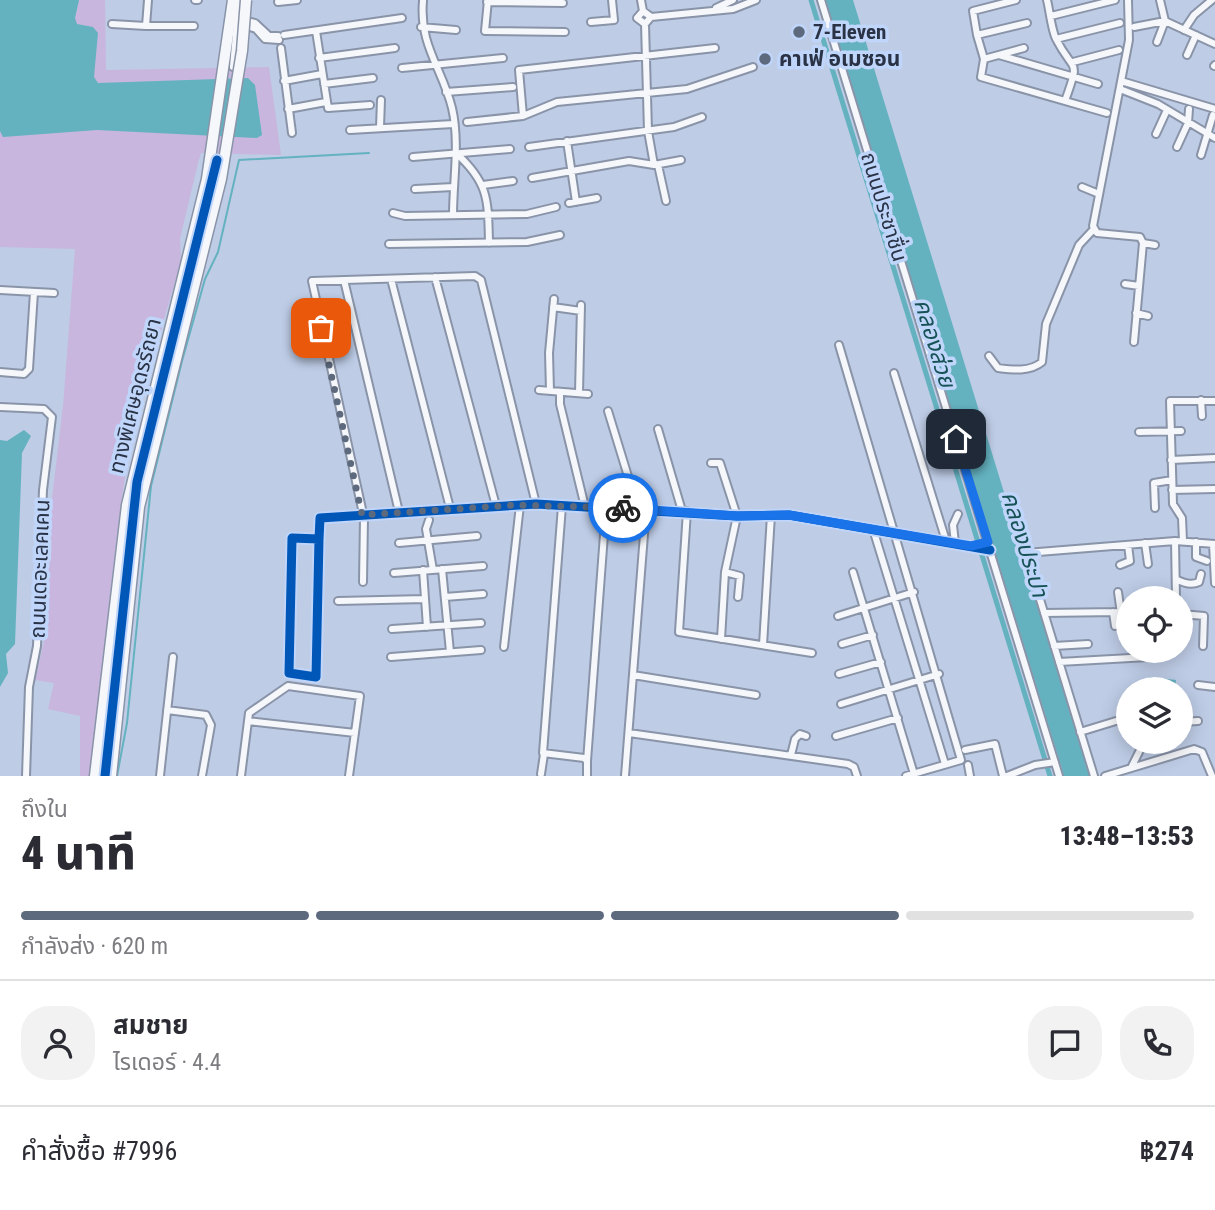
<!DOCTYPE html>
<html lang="th">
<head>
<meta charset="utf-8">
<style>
	:root { --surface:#fff; --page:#f2f2f3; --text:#2b2b33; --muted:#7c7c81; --line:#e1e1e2; --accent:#5d697d }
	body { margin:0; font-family:"Roboto Condensed","Noto Sans Thai",sans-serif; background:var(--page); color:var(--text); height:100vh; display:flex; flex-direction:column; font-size:26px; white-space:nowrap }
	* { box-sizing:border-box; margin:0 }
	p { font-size:23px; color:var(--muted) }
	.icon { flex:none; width:38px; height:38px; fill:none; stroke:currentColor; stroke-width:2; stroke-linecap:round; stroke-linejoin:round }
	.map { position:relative; height:776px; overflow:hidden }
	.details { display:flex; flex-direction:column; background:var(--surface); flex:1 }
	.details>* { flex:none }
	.fabs { position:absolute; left:1116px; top:586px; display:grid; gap:14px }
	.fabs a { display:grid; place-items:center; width:77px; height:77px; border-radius:50%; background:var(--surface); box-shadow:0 4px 18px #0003; font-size:35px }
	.pin { position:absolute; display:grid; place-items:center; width:60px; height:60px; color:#fff; margin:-30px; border-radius:14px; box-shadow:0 4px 10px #0006 }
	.courier { position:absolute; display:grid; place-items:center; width:70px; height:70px; margin:-35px; border:5px solid #1a73e8; border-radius:50%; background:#fff; color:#222; box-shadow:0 2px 9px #0007 }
	.overview em { font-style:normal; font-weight:800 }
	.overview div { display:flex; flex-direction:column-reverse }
	.overview { display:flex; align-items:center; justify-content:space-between; height:119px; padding:0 21px }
	h1 { font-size:46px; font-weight:800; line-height:52px }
	.bar { display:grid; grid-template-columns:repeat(4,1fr); gap:10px 7px; align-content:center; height:84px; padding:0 21px }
	.bar i { height:9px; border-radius:5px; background:var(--line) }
	.bar .active { background:var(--accent) }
	.bar p { grid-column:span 4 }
	.line { display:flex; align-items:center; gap:18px; padding:0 21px; border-top:2px solid var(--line) }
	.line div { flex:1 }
	.round { display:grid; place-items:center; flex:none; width:74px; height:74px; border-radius:28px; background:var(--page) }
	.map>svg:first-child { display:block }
</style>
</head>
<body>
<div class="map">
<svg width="1215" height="776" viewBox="0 0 1215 776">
	<rect width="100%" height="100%" fill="#becce6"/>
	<path fill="#c8b6de" d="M0,0H105L106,70L269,67L281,155L201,153L198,163L180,239L181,261C160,334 136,409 124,484C109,581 104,679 89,776H80V716L48,709L54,683L35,680L44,642L48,532L63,406L75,249L0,247Z"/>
	<path fill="#64b2c0" d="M0,0H79L75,18L77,24L93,27L98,33L94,77L98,83L248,78L255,85L262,135L257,138L97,130L3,137L0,131Z
		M825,0H853L1091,776H1064Z
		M24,430L31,436L22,453L15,644L6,654L8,673L0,687V440L7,441Z
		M1150,677L1176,680L1175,689H1145L1143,681Z"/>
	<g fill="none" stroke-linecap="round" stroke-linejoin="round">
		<path stroke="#64b2c0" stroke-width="2" d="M117,776L127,723L151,486L182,361L205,279L218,252L239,160L369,153"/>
		<path stroke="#64b2c0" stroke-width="5" d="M811,0L1050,776"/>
		<g stroke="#8a94a8" stroke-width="10">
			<path id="minor" d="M148,0L146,26H194
				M195,0H198
				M488,0L485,31L565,32
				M641,0L643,11
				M821,0L1059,776
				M1016,0L973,11L977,35L1027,23
				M1047,0C1050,12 1051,28 1056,39C1074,74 1081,57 1065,101
				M1128,0L1129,40L1093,226L1097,233L1140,237L1143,243L1134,342
				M423,1C419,45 442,68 452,108C460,142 453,181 453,215
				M278,2L297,0
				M487,2L563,3
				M716,8L733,0
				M1051,16L1115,0
				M651,17L643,11L637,18L645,24L651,17L733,9L756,0
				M242,20L255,23L269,36H278
				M591,22L614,20L612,0
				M112,24L146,26
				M241,24L256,29L265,39L279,40
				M645,24L648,131L654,165
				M421,27L456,30
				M1134,27L1165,21L1215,44
				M1184,30L1194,15L1212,0
				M316,31L328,108L370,105
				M284,35L402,18
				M977,35L984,59L981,77L1107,113
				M1056,39L1120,23
				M1157,42L1165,21L1160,0
				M281,48L292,133
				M999,55L1098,84
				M1187,55L1196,35
				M319,58L395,48
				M984,59L1024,48
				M1073,62L1119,50
				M1214,66L1215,65
				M233,67L239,0
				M402,68L503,58
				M284,81L322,74
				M1121,81L1215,109
				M324,84L373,78
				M1120,89L1158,104L1215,138
				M446,92L513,87
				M288,109L326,102
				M523,116L519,70L715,48
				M467,122L523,116L557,102L687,89L753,67
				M380,127L381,100
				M350,130L453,124
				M1156,134L1167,110
				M567,141L576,202
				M529,147L674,127L702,117
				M1177,147L1188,123L1189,109
				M456,153C489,183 488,200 489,243
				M1201,155L1213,115
				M413,157L510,149
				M658,165L666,201
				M532,178L629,161L654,165L681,160
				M483,185L513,181
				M1082,187L1099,194
				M415,189L453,187
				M569,203L597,198
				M393,213L405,216L527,214L556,207
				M1143,243L1155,245
				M389,244L527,242L560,235
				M435,277L496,506
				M391,279L450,508
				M344,280L399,512
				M1125,284L1139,286
				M0,290L54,293
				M553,307L581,311
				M1136,313L1148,316
				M839,345L961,760L906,776
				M989,356L998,368C1013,370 1030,372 1042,362L1046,324L1079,245L1093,230
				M0,372L24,374L29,369L34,292
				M894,373L946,541
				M539,390L588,394
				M550,391L549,353L554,299
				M560,392V404L585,507
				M579,393L581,305
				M1201,400L1202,416
				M0,407L44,409L52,417L43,490L37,646L29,687L26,776
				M156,407L217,160
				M608,411L638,509
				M658,429L682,511
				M1139,432L1181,431
				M1171,460L1215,458
				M711,463H720L737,516L725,572L721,639
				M1172,490L1215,489
				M562,506L543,753L584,758L587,761V776
				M1155,508L1154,483L1172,480
				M687,511L679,632L812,653
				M429,520L426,529L433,570
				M873,529L945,764
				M319,539L292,538L289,673L316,677L319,539L320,518L536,504L737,516L789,515L990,550
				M1175,541L1176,598
				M1183,541L1182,518L1173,504L1170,401H1215
				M1196,542V557L1207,561
				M399,543L477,536
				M955,543L953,525L958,514
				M1145,543L1148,564
				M1213,544L1215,583
				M1024,547L1094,776
				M1026,553L1175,541L1215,544
				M1120,565L1130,561L1128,545
				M442,569L450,652
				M423,570L427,627
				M725,572L740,576L738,597
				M853,572L914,774
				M394,573L483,566
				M1176,579C1183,583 1191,586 1199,582L1201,574
				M363,582L364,518L312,281L475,276L481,280L536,504
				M1118,592L1121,614
				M445,597L483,594
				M338,601L425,599
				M1113,612L1115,626
				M1044,613L1118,612L1122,622
				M1181,614L1204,616L1203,646
				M838,616L914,592
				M392,629L481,623
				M842,644L873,635
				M763,645L771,515
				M1054,646L1088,644
				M504,647L520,505
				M391,657L481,650
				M1059,662L1148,657
				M839,674L881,662
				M633,675L756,695
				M1198,685L1215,687
				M841,704L939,674
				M167,710L206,715L211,725L202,776
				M248,721L355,733
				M1181,722L1198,721
				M1080,732L1129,717
				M629,733L848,764L854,767L857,776
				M836,736L898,718
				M965,750L995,744L1003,776
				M791,755L795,739L800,734L806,736
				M587,761L606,508
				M968,765L970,776
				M1131,768L1144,742
				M541,774L544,754
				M105,776L138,479
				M160,776L173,657
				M241,776L249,713L288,686L360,696L349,776
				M625,776L646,509
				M1007,776L1035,765L1055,762
				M1105,776L1194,749L1202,752L1212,776"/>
		</g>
		<g stroke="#8a94a8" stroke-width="13">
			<path id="highway" d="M95,776L127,505L207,179L233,0"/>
		</g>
		<use href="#minor" stroke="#f5f7fb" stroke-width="6"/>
		<use href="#highway" stroke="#f5f7fb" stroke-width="10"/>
		<g stroke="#8a94a8" stroke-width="13" stroke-linecap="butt">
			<path id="highway-bridge" d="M111,776L139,507L221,179L242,51L246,0"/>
		</g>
		<use href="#highway-bridge" stroke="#f5f7fb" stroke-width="10"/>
		<g stroke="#c0d5fa" stroke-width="13">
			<path id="cycleway" d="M319,539L292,538L289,673L316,677L319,539L320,518L536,504L737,516L789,515L990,550
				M105,776L137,482L217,160"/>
		</g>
		<use href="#cycleway" stroke="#0057b8" stroke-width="9"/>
	</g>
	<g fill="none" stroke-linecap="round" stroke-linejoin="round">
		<path stroke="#5d697d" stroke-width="7" stroke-dasharray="0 12.6" d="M321,328L362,515L516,505L623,508"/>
		<path stroke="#1a73e8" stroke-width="9" d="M623,508L737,516L789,515L971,546L988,542L956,439"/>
	</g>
	<g fill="#5d697d" stroke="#c0d5fa" stroke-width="2.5">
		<circle cx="799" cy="32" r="7"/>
		<circle cx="765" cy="59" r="7"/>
	</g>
	<g text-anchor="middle" stroke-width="7" stroke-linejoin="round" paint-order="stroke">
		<g font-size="21" font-weight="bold" fill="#293345" stroke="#c0d5fa" text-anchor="start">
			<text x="813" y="39">7-Eleven</text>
			<text x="779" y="66">คาเฟ่ อเมซอน</text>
		</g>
		<g font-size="21" fill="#293345" stroke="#c0d5fa">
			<text transform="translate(884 207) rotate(73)" y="7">ถนนประชาชื่น</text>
			<text transform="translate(135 396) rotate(-76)" y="7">ทางพิเศษอุดรรัถยา</text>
			<text transform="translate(40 569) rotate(-88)" y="7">ถนนเดอะเลคเคน</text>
		</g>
		<g font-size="23" font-style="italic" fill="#165256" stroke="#c0d5fa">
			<text transform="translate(935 343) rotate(73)" y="8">คลองส่วย</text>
			<text transform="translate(1025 544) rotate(73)" y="8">คลองประปา</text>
		</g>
	</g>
</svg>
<div class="fabs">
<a><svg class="icon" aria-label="locate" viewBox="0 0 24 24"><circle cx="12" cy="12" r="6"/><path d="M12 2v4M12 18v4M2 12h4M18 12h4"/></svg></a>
<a><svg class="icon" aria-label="layers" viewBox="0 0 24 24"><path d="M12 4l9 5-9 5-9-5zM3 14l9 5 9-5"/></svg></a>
</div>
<div class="pin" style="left:321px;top:328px;background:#ea580c"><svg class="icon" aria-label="bag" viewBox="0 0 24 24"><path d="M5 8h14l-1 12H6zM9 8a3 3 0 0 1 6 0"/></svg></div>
<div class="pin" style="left:956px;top:439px;background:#1f2937"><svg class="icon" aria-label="home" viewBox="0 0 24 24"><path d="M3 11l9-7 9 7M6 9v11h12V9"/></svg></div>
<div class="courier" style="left:623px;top:508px"><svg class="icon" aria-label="bike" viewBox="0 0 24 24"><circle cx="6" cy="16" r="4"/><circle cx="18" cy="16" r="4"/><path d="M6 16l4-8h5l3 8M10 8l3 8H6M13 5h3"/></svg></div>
</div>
<section class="details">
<div class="overview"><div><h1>4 นาที</h1><p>ถึงใน</p></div><em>13:48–13:53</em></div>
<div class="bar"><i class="active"></i><i class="active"></i><i class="active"></i><i></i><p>กำลังส่ง · 620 m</p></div>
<div class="line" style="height:126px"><a class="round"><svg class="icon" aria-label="person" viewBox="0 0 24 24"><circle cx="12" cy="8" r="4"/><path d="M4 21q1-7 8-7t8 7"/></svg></a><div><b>สมชาย</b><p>ไรเดอร์ · 4.4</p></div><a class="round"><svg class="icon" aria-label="chat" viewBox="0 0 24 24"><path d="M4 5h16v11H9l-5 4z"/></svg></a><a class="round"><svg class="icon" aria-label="phone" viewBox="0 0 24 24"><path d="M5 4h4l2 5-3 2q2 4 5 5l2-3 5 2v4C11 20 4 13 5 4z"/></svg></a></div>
<div class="line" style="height:91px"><div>คำสั่งซื้อ #7996</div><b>฿274</b></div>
</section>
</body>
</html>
